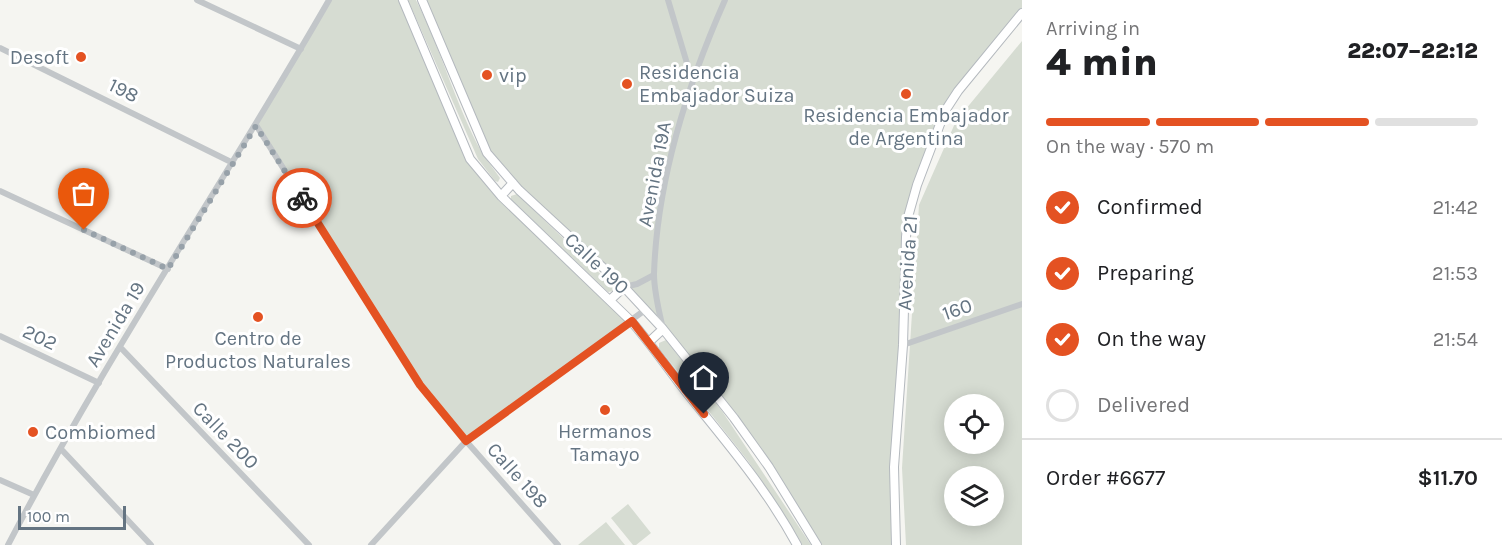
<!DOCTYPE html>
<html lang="en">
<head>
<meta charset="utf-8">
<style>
	:root { --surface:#fff; --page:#f2f2f2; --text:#202124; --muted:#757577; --line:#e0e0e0; --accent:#e45222 }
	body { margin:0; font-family:Karla,sans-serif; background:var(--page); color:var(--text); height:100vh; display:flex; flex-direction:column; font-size:22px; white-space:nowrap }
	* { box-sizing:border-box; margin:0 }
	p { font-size:20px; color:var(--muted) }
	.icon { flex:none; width:33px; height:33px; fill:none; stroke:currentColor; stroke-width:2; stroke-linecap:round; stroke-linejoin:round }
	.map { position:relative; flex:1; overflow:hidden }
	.drawer { display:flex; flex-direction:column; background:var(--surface); width:480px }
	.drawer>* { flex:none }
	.tools { position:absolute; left:944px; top:394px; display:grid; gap:12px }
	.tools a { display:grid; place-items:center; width:60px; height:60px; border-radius:50%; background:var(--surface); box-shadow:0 3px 15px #0003; font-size:30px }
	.scale { position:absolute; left:18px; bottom:15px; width:108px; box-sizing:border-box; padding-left:6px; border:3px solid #647482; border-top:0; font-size:16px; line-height:21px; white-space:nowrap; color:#647482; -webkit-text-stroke:4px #fff; paint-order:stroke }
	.pin { position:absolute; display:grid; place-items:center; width:51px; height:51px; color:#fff; margin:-62px -26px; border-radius:50% 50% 50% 0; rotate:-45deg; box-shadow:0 0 6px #0007 }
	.pin .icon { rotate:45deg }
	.courier { position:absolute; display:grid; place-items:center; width:60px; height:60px; margin:-30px; border:4px solid #e45222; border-radius:50%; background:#fff; color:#222; box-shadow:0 2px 8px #0007 }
	.headline em { font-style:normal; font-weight:800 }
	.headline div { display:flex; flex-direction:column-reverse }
	.headline { display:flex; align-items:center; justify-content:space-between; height:102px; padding:0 24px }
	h1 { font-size:39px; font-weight:800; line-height:45px }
	.bar { display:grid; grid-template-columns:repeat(4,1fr); gap:9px 6px; align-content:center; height:72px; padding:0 24px }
	.bar i { height:8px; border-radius:4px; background:var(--line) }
	.bar .selected { background:var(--accent) }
	.bar p { grid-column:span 4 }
	.line { display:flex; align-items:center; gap:15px; padding:0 24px; border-top:2px solid var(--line) }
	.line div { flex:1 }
	ol { padding:0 24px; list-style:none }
	li { display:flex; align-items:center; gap:18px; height:66px }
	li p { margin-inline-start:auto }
	li .icon { padding:6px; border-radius:50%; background:var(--accent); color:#fff; stroke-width:4 }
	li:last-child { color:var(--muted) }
	li i { width:33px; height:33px; border:3px solid var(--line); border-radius:50% }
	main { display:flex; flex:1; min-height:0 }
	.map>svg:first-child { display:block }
</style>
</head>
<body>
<main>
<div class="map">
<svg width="1022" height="545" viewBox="0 0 1022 545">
	<rect width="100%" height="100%" fill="#f5f5f1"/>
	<path fill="#d6dcd2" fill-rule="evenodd" d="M329,0H403L470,159L631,321L466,441L420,385L256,125Z
		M408,0H416C441,49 455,103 481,151C486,160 494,169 500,178L498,182L495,181L478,159Z
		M422,0H1022V13L945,111L908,217L894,467L896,545H817L769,467L663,329L487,153Z
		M1022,41V545H906L902,468L919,205L956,121ZM954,405H993V444H954ZM954,477H993V516H954Z
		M517,194L615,288L614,291L608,292L511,199V196Z
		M666,340L722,411L811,545H802L748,461L659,348V343Z
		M628,504L651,533L636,545H633L611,518Z
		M606,522L625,545H578Z"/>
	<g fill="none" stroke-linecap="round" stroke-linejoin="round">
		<g stroke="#b4b9be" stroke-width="10">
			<path id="secondary" d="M403,0L470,159L501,196L631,321C652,345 670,372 690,397C728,444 768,491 797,545
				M422,0L487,153L519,190L624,287L663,329L734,418L769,467L817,545
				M501,196L513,183
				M610,300L624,287
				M649,342L663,329
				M896,545L894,467L903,345L906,237L908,217L917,185L945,111L958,91L1022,13"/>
		</g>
		<path stroke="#c2c6c9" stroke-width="6" d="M197,0L301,49
			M668,0L692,80
			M0,48L233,163
			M256,125L420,385L466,441L558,545
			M0,191L168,269
			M624,287L637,284L654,275
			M663,329C659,311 654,292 654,274C657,179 687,86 725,0
			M0,336L99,383
			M903,345L1022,304
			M121,348L309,545
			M61,449L151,545
			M0,480L34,495
			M8,545C105,358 224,183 329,0
			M371,545L466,441L645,310"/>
		<use href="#secondary" stroke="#fff" stroke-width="8"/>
	</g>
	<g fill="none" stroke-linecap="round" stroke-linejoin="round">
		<path stroke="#97a1a9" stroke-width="6" stroke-dasharray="0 10.8" d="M84,230L168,269L256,126L302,198"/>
		<path stroke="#e45222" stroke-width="8" d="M302,198L420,385L466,441L632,321L704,414"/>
	</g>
	<g fill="#e45222" stroke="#fff" stroke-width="2">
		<circle cx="81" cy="57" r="6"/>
		<circle cx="487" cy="75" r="6"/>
		<circle cx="627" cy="84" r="6"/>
		<circle cx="906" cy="94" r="6"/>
		<circle cx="258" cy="317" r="6"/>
		<circle cx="605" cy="410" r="6"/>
		<circle cx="33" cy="432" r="6"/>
	</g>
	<g text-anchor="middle" stroke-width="6" stroke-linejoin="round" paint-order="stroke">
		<g font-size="20" fill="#647482" stroke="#fff" text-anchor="start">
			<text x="69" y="64" text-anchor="end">Desoft</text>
			<text x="639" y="79">Residencia<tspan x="639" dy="23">Embajador Suiza</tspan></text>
			<text x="499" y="82">vip</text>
			<text x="906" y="122" text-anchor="middle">Residencia Embajador<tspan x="906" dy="23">de Argentina</tspan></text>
			<text x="258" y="345" text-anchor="middle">Centro de<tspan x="258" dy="23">Productos Naturales</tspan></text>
			<text x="605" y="438" text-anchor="middle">Hermanos<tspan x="605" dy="23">Tamayo</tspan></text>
			<text x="45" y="439">Combiomed</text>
		</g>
		<g font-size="20" fill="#647482" stroke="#fff">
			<text transform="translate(124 90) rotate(26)" y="7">198</text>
			<text transform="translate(654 174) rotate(-79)" y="7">Avenida 19A</text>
			<text transform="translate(597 263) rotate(43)" y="7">Calle 190</text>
			<text transform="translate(907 263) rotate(-86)" y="7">Avenida 21</text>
			<text transform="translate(957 309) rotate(-19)" y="7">160</text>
			<text transform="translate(115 324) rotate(-59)" y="7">Avenida 19</text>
			<text transform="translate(40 337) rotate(25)" y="7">202</text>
			<text transform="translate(226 435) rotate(46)" y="7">Calle 200</text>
			<text transform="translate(518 475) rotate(48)" y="7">Calle 198</text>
		</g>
	</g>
</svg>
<div class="tools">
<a><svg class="icon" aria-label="locate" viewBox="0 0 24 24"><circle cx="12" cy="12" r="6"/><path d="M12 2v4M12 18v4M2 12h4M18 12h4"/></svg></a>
<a><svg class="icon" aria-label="layers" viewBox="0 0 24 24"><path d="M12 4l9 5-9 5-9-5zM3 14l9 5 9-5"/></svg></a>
</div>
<div class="scale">100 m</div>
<div class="pin" style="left:84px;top:230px;background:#ea580c"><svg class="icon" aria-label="bag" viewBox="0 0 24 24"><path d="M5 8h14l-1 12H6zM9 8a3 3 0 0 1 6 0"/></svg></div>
<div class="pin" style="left:704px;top:414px;background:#1f2937"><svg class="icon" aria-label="home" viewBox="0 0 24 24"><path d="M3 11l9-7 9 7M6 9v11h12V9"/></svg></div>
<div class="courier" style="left:302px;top:198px"><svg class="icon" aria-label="bike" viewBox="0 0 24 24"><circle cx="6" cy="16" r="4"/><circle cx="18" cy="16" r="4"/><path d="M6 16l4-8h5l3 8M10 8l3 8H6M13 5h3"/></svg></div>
</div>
<section class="drawer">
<div class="headline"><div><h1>4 min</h1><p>Arriving in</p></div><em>22:07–22:12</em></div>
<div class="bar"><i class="selected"></i><i class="selected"></i><i class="selected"></i><i></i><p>On the way · 570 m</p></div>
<ol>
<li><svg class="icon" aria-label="check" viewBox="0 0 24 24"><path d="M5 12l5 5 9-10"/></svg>Confirmed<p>21:42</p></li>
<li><svg class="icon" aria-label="check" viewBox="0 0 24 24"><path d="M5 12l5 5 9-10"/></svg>Preparing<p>21:53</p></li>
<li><svg class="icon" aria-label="check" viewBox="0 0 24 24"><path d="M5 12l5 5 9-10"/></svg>On the way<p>21:54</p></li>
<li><i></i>Delivered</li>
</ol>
<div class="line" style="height:78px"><div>Order #6677</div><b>$11.70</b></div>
</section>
</main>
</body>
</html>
